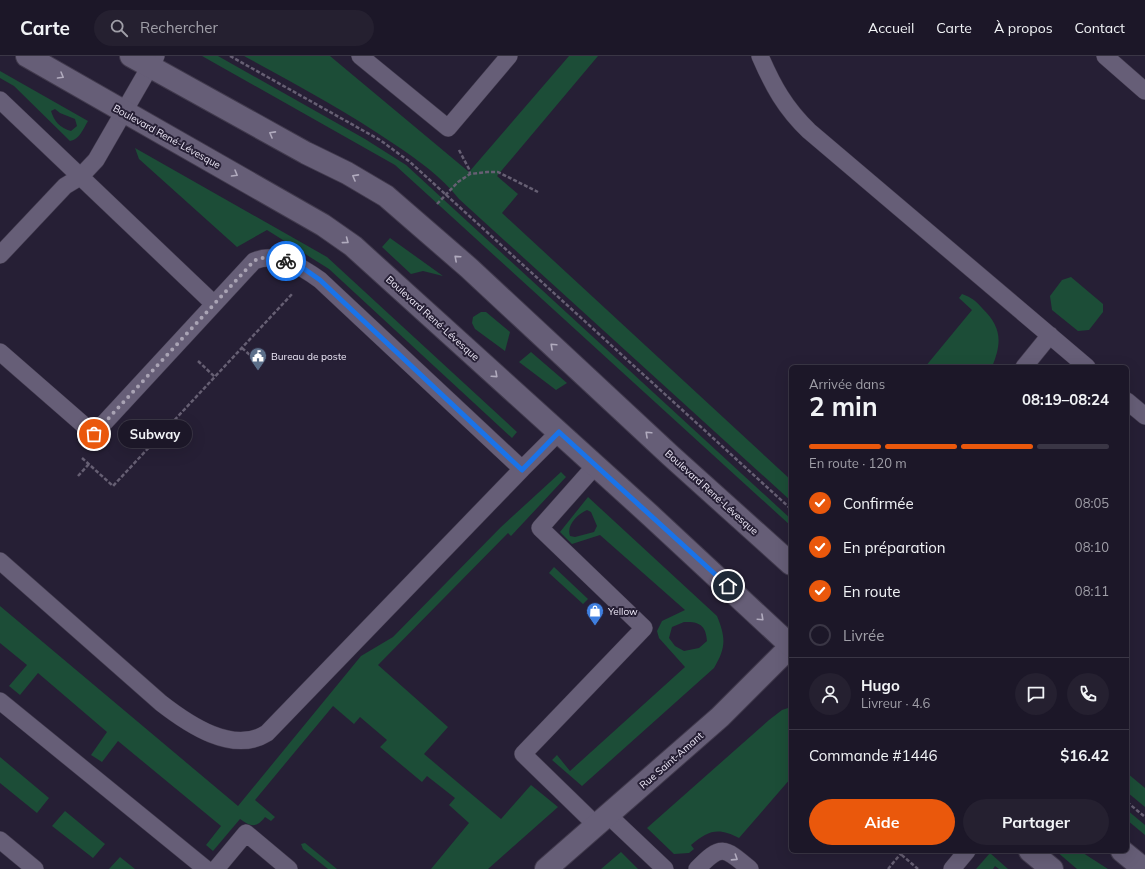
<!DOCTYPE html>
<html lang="fr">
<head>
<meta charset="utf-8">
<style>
	:root { --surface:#1c1728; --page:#252030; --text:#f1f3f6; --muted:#a09fa8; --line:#3a3645; --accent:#ea580c }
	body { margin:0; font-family:Mulish,sans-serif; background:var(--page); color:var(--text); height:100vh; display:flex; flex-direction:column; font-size:15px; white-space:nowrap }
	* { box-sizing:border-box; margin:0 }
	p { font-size:13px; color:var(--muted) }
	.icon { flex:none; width:22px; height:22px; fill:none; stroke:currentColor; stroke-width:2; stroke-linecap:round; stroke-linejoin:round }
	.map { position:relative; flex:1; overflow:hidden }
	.panel { position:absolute; left:789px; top:309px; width:340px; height:488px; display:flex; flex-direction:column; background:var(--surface); border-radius:6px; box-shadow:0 4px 16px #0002,0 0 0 1px var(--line) }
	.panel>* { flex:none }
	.pin { position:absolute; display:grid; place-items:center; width:34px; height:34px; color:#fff; margin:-17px; border:2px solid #fff; border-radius:50%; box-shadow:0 1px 4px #0007 }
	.courier { position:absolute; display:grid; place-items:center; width:40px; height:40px; margin:-20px; border:3px solid #1a73e8; border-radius:50%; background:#fff; color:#222; box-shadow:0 1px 5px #0007 }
	.bubble { position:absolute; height:28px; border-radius:14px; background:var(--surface); box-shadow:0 4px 16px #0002,0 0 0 1px var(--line); font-size:13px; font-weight:700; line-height:28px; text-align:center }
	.head em { font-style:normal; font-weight:700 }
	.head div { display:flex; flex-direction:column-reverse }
	.head { display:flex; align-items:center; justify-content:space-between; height:68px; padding:0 20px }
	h1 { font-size:26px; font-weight:700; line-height:30px }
	.bar { display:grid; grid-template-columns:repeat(4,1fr); gap:6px 4px; align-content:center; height:48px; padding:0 20px }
	.bar i { height:5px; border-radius:3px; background:var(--line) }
	.bar .active { background:var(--accent) }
	.bar p { grid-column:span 4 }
	.line { display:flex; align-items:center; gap:10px; padding:0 20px; border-top:1px solid var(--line) }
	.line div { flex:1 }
	.round { display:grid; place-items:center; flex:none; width:42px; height:42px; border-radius:21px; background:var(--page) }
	ol { padding:0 20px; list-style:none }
	li { display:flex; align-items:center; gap:12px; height:44px }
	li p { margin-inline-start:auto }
	li .icon { padding:4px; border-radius:50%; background:var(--accent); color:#fff; stroke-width:4 }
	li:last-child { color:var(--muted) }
	li i { width:22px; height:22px; border:2px solid var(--line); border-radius:50% }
	.primary-button { display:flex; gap:8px; margin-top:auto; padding:8px 20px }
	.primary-button a { flex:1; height:46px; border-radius:24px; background:var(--accent); color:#fff; font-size:16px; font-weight:700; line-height:46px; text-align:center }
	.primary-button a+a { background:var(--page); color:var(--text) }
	header { display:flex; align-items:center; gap:24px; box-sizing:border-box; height:56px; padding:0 20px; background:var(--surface); border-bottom:1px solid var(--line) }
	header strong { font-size:19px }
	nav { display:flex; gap:22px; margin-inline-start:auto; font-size:14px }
	.search { width:280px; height:36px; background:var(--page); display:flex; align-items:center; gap:10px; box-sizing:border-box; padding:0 14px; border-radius:22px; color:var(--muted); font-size:15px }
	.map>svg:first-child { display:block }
</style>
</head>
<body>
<header>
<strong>Carte</strong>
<div class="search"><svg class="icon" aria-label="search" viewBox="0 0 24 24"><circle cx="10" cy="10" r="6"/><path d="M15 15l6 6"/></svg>Rechercher</div>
<nav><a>Accueil</a><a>Carte</a><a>À propos</a><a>Contact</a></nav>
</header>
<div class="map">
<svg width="1145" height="813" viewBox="0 0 1145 813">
	<rect width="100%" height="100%" fill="#261f35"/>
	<path fill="#1c4d37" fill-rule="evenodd" d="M202,0H218L365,83L406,109L791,463V470L395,109Z
		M244,0H330L469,116L569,0H598L497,120L518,138L502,157L791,424V445L459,143C442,121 418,104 394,88C346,55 295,28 244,0Z
		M0,15L88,65C83,73 80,83 70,85L14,30L0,22ZM55,53L60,57L75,63L77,70L71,75C60,72 54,65 51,55Z
		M135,92L327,201L517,376L512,382L329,213L267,174L237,191L139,103Z
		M390,182L443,220L423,215L411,218L382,191Z
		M1071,221L1103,248V256L1089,274L1078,275L1052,254L1050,240L1062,224Z
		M962,238C971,241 976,245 982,252C1002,271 1002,287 992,311H925L972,254L959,242Z
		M481,256H486L510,276L505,295L475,273L472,267L473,261Z
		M531,296L567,327L556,334L519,306Z
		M561,416L566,421L511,480L508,477L378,609L448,671L424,698L501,763L531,729L558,751L488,813H431L469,767L449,749L455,742L427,720L422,726L380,691L387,684L360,661L354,668L333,650L255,744L275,761L271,765L265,761C256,773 250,770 240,763L213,795L206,789L221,770L118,685L102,706L91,699L107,676L38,617L20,639L9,630L27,609L0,587V550L238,750L361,600L393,581L501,471Z
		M588,441L717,560C726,582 726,592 714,612L582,730L552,704L557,699L570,715L685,611L659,582L657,575L662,565L685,554L600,479L572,488L560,476ZM587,454L591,456L597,470L594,476L575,481L570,480C566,469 578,458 587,454ZM684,566C700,565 706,570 707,585L699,592L684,595L675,590L669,582L672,571Z
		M554,511L588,543L583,548L549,517Z
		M791,651V722L739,782C719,771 708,774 691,789L694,793L689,797L674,798L647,772L769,664L782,654Z
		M0,701L49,742L37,757L0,727Z
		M1127,717L1145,732V751L1127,736Z
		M1127,754L1145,769V779L1127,764Z
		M65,755L105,788L93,802L52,770Z
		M305,787L337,813H328L303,793L301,788Z
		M1056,795H1080L1108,813H1077Z
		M621,796L638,813H601Z
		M990,797L1008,813H999L995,810L993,813H976Z
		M120,801L135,813H109Z"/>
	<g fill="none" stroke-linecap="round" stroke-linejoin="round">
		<g stroke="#413a4d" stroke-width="18">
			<path id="lane" d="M360,0L448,72L509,0
				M760,0C773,30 785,52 809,75L1087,311
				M1105,0L1145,35
				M0,44L214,248
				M0,199L65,130L80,121L96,104L156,0
				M0,296L94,378L254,205C277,195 302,211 320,224L522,413L559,376
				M1024,311L1050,279
				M1127,345L1145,360
				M595,410L540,472L644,572L523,698L596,769
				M0,505L161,647C188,668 233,699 267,677L522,413
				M0,645L206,813
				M608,759L665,813
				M0,784L35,813
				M216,813L246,777L289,813
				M697,813C721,788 724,791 750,813
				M952,813L967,795"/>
		</g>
		<g stroke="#413a4d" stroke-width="24">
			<path id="street" d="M546,813L720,661L791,590"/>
		</g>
		<g stroke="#413a4d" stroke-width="24">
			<path id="secondary" d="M27,0L323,169L353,190L650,459L791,590
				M131,0L306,97L347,117L386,140L469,212L671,400L791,508
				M1030,795L1052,813
				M1122,795L1144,813"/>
		</g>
		<path stroke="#665f73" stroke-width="2.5" stroke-dasharray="4 2" stroke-linecap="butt" d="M230,0L380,84L410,106L791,453
			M459,94L469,113L470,118
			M437,148L458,126L470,118L487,116H498L538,136
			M242,292L251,300
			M198,305L215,321
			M165,375L175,384
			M82,402L113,430L293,237
			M78,420L89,408
			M1127,746L1145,761
			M897,795L918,813
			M888,813L903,795"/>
		<use href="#lane" stroke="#665e77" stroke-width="17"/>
		<use href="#street" stroke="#665e77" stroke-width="22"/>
		<use href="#secondary" stroke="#665e77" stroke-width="22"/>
	</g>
	<defs><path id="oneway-chevron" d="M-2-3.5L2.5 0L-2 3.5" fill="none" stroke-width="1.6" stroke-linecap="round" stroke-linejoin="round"/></defs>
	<g stroke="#b1abbe">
		<use href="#oneway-chevron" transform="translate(61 20) rotate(30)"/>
		<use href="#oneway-chevron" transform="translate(272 78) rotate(-151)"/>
		<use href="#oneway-chevron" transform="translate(235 118) rotate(30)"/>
		<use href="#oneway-chevron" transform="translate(355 121) rotate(-151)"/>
		<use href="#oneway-chevron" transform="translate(346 185) rotate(37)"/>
		<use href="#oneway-chevron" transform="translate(457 202) rotate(-138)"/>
		<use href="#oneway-chevron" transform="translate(553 290) rotate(-137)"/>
		<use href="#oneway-chevron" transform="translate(495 319) rotate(42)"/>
		<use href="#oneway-chevron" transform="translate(648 378) rotate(-137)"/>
		<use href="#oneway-chevron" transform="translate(761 562) rotate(43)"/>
		<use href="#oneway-chevron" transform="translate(735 802) rotate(33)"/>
	</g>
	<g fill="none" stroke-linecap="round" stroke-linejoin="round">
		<path stroke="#a9a3b4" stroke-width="4" stroke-dasharray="0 7.2" d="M94,378L254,205C263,200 275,201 286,205"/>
		<path stroke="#1a73e8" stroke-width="5" d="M286,205L300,210L320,224L522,414L559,376L728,530"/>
	</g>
	<defs>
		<g id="civic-pin" transform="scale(0.9)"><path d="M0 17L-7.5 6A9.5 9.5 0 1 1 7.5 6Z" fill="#5c6f8a" stroke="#261f35"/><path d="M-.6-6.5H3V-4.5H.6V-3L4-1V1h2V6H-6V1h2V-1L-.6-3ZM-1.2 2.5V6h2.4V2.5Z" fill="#fff"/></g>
		<g id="shop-pin" transform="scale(0.9)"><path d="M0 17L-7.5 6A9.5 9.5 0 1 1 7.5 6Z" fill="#3f7fe0" stroke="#261f35"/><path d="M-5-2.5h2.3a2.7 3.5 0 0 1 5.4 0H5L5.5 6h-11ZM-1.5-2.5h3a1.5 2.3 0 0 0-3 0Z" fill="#fff"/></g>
	</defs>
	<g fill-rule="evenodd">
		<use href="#civic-pin" x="258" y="300"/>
		<use href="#shop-pin" x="595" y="555"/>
	</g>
	<g text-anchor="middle" stroke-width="4" stroke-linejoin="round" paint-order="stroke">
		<g font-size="10" fill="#efeaf9" stroke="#261f35">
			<text transform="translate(167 80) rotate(29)" y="4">Boulevard René-Lévesque</text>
			<text transform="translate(433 262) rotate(42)" y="4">Boulevard René-Lévesque</text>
			<text transform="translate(712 436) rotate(42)" y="4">Boulevard René-Lévesque</text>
			<text transform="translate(671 704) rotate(-41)" y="4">Rue Saint-Amant</text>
		</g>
		<g font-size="10" fill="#efeaf9" stroke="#261f35" text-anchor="start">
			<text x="271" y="304">Bureau de poste</text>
			<text x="608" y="559">Yellow</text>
		</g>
	</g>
</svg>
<div class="pin" style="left:94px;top:378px;background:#ea580c"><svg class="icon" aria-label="bag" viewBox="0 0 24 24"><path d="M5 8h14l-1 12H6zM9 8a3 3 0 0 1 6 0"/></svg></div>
<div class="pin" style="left:728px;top:530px;background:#1f2937"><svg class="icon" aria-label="home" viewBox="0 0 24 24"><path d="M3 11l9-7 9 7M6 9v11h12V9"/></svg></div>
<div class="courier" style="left:286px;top:205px"><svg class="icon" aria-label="bike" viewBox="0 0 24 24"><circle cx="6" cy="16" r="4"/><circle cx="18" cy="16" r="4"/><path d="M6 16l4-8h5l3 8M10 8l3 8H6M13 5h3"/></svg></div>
<div class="bubble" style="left:118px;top:364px;width:74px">Subway</div>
<section class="panel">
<div class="head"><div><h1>2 min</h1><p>Arrivée dans</p></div><em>08:19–08:24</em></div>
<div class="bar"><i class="active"></i><i class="active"></i><i class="active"></i><i></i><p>En route · 120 m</p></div>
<ol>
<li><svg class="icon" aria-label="check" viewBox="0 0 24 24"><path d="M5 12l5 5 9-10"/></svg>Confirmée<p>08:05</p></li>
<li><svg class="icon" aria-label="check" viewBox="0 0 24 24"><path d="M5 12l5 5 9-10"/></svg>En préparation<p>08:10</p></li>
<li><svg class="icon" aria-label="check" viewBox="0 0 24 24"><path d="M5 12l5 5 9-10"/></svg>En route<p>08:11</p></li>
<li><i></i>Livrée</li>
</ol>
<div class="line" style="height:72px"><a class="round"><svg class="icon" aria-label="person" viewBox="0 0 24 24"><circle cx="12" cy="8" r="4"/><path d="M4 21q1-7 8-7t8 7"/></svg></a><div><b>Hugo</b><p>Livreur · 4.6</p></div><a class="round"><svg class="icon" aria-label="chat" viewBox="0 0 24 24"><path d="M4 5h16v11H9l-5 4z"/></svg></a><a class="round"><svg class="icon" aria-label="phone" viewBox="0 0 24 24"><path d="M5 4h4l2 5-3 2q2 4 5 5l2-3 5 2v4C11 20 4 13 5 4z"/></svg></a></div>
<div class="line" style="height:52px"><div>Commande #1446</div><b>$16.42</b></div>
<div class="primary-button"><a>Aide</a><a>Partager</a></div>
</section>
</div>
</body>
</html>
